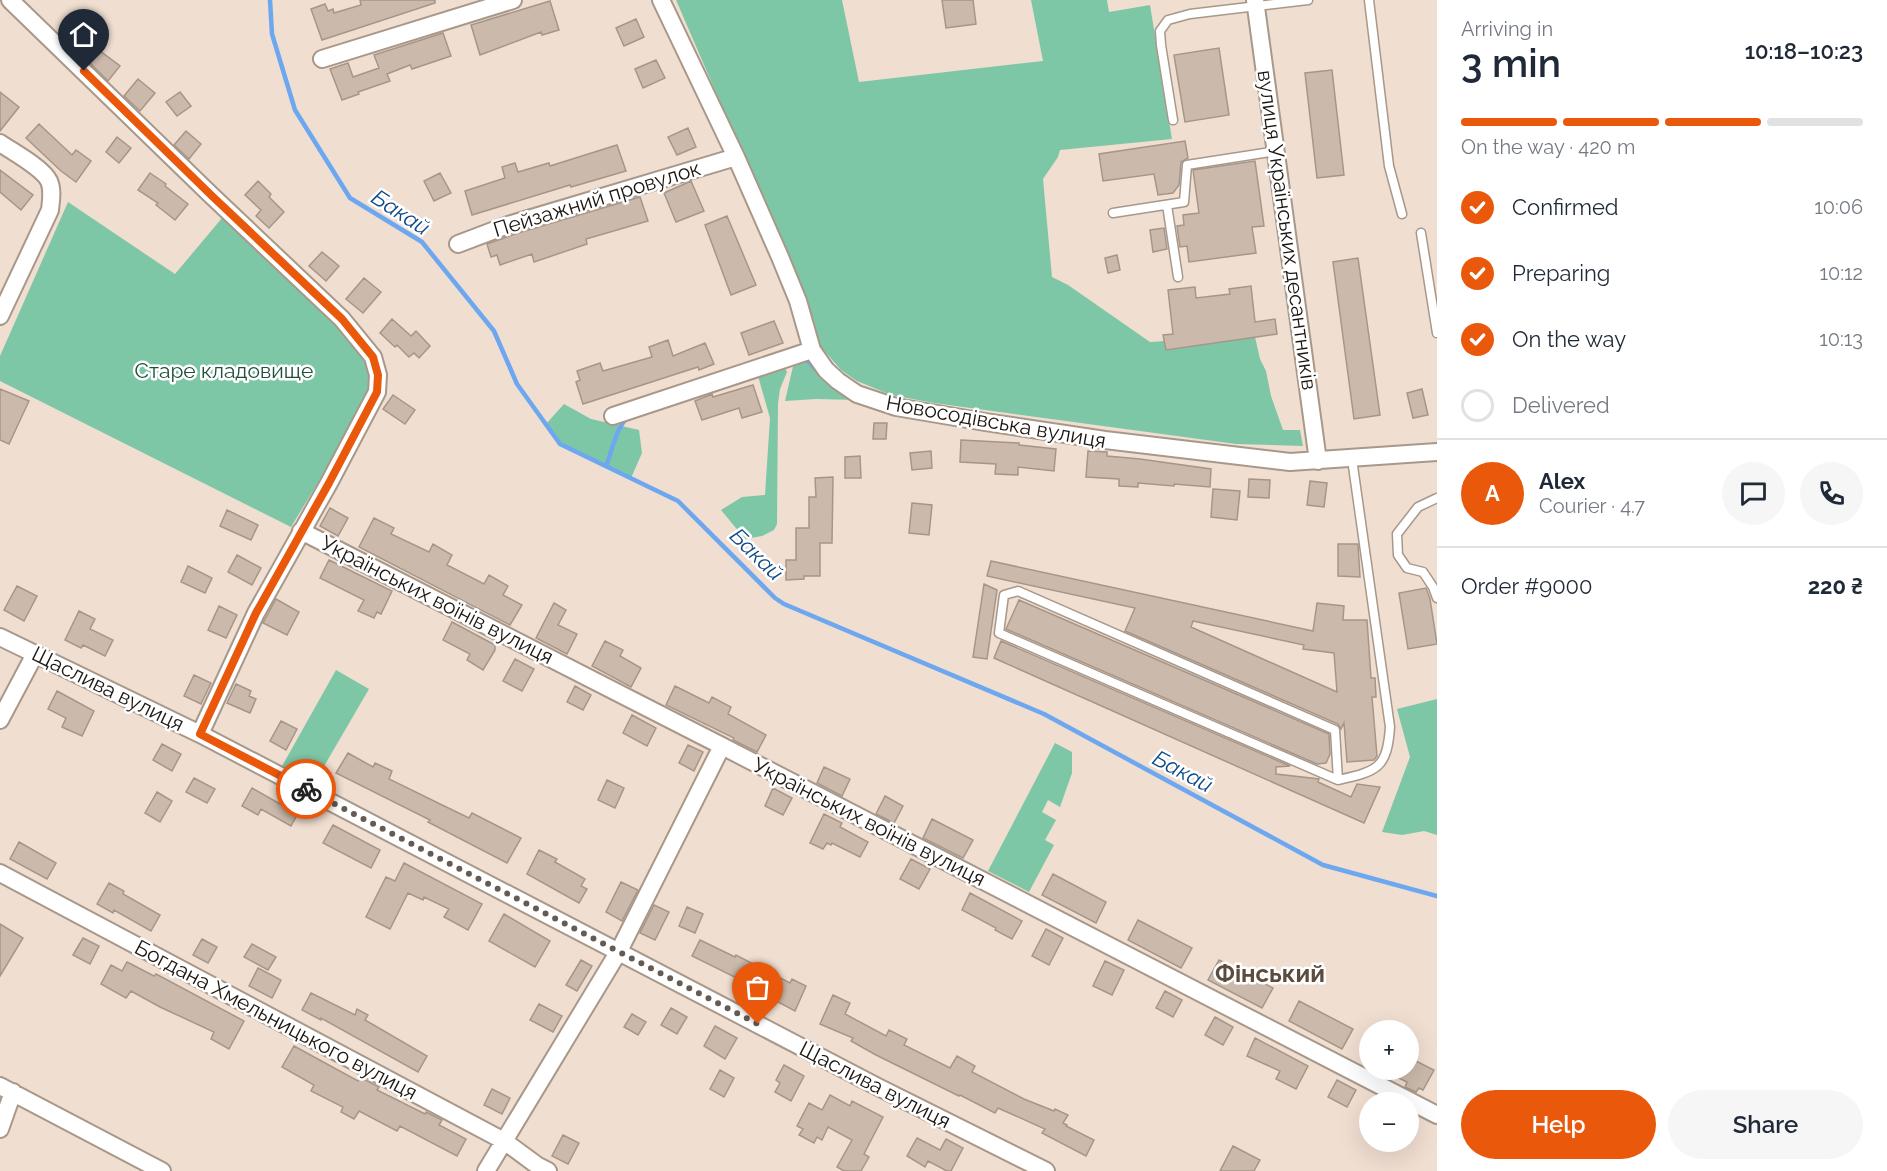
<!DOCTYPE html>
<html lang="en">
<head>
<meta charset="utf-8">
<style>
	:root { --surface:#fff; --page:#f6f6f7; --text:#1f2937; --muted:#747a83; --line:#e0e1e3; --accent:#ea580c }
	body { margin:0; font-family:Raleway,sans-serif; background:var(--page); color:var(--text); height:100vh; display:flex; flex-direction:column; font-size:22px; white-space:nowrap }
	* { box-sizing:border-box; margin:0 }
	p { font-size:20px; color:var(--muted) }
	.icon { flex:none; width:33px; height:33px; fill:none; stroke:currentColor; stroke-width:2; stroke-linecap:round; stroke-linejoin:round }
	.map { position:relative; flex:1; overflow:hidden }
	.sheet { display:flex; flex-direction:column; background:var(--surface); width:450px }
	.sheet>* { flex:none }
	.buttons { position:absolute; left:1359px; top:1020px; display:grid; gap:12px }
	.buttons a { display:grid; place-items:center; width:60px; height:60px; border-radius:50%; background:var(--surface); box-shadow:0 6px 24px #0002; font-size:30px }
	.pin { position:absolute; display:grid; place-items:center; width:51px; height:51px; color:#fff; margin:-62px -26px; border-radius:50% 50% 50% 0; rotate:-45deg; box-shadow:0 0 6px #0007 }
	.pin .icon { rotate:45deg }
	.courier { position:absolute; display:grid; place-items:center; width:60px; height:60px; margin:-30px; border:4px solid #ea580c; border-radius:50%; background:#fff; color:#222; box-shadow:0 2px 8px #0007 }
	.summary em { font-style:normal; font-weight:600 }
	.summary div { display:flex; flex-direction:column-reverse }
	.summary { display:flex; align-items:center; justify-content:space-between; height:102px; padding:0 24px }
	h1 { font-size:39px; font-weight:600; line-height:45px }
	.bar { display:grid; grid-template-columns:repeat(4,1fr); gap:9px 6px; align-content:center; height:72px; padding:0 24px }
	.bar i { height:8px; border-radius:4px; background:var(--line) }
	.bar .on { background:var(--accent) }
	.bar p { grid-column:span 4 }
	.line { display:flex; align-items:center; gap:15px; padding:0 24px; border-top:2px solid var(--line) }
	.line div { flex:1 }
	.round { display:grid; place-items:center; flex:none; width:63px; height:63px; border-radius:32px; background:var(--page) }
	ol { padding:0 24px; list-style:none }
	li { display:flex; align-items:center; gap:18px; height:66px }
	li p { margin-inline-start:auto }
	li .icon { padding:6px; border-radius:50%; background:var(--accent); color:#fff; stroke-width:4 }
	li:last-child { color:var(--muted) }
	li i { width:33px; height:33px; border:3px solid var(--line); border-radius:50% }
	.button { display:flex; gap:12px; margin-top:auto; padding:12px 24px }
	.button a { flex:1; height:69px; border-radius:36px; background:var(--accent); color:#fff; font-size:24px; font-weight:600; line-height:69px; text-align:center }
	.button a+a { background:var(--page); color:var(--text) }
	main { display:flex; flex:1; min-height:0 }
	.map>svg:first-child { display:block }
</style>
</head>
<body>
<main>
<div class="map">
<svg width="1437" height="1171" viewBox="0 0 1437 1171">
	<rect width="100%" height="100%" fill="#f0ded0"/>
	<path fill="#7ec7a6" d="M676,0H842L859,82L1043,61L1031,0H1107L1109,12L1150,5L1172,139L1060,150L1058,157L1043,179L1052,277L1068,285L1150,342L1165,341L1166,350L1255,337L1260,359L1266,371L1271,396L1283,430H1300L1303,446L1236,444L934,403L891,395L857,381L841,370L816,341L733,132Z
		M68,202L175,274L222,218L362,351C373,372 375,380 367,402L291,527L0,381V356Z
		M806,359L831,384L856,400L816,399L785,401L794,362Z
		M785,367L787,372L780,389L778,404L777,524L774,530L762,536L745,539L721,510L742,497L765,495L770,418L758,376Z
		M564,404L591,419L639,430L642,453L631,478L560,444L546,424Z
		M336,670L369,689L316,780L309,783L281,768Z
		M1437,699V835L1424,831L1402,835L1382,832L1410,757L1397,709Z
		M1055,743L1072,752V773L1060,807L1048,800L1042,812L1056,820L1045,840L1054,845L1029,892L988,871Z"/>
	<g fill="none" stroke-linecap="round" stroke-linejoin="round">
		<path stroke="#6ca7f0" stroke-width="4.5" d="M270,0L272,34L295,110L350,198L422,242L494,331L517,384L560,444L678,501L775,598L784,604L1044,714L1323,865L1437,896
			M804,359H806L821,375
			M606,466C612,452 616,427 628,417"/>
	</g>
	<path fill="#cbbaab" stroke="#a79688" stroke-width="1.5" fill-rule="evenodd" d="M360,0H435V3L322,40L311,9L325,4L328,11L333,9L334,13L361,5Z
		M942,0H973L976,24L946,28Z
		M550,1L559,30L542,35L541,32L480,55L471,25Z
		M636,19L644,37L624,46L616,28Z
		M92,31L105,42L99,50L120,66L108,81L69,42L78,32L85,39Z
		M443,33L451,56L412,69L410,65L387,74L390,81L358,92L359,94L342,100L330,69L348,63L353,77L379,68L374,55Z
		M1219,48L1229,115L1185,122L1174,55Z
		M656,60L665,78L643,88L635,69Z
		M1332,70L1344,175L1317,178L1305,73Z
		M138,79L155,93L140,111L124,96Z
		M0,92L19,107L0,131Z
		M180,92L191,106L177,116L166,102Z
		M39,124L72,155L76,150L91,161L76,182L61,171L26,138Z
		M688,128L696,147L677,155L668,137Z
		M186,131L201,144L189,159L174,145Z
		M117,137L131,148L119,163L106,152Z
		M1185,141L1188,158L1181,162L1179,185L1173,193L1158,195L1154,174L1103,181L1099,154Z
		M617,145L626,171L571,187L570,185L472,215L465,191L505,178L502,167L515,163L518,172L549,163L550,166Z
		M1255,161L1264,226L1252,227L1256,253L1189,262L1187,246L1180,247L1177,226L1184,225L1183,215L1199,213L1193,170Z
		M0,170L33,195L21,210L0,192Z
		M150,173L166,184L165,186L188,204L175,220L156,205L158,203L138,190Z
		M440,173L451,193L434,201L424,181Z
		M258,181L271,194L269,197L284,212L269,228L256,216L261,210L245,195Z
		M691,181L704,211L676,222L664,193Z
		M640,197L648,221L586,239L587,244L534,262L532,254L500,265L497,255L491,257L487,244L518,233Z
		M727,216L756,285L731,295L705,225Z
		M1164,228L1167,249L1153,252L1150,230Z
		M322,252L339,266L326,281L309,266Z
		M1117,255L1120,270L1108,273L1105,258Z
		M1358,258L1380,415L1354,419L1333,262Z
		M364,278L381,292L363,313L346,299Z
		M1251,286L1255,322L1275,319L1277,334L1166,350L1163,335L1173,334L1168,290L1195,287L1196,298L1230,294L1229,289Z
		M392,319L411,336L416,331L430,346L419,358L414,353L409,357L397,345L395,347L380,333Z
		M774,321L783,343L749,355L741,333Z
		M668,340L673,356L705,343L714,364L699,370L698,367L583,404L576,382L580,380L577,371L600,363L603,371L652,357L649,347Z
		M753,385L762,412L742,418L739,408L702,420L695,401L712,394L713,397Z
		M0,389L29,401L9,444L0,440Z
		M1422,389L1428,415L1413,418L1407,393Z
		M393,395L415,410L405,424L383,409Z
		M874,423H887L886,439H873Z
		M961,440L1019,443V445L1056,449L1054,471L1018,467V475L995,474L996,464L960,462Z
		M931,451L932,468L912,470L910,453Z
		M1088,451L1107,452V456L1140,459L1211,469L1210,487L1174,484V486L1138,483V487L1119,486V479L1086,477Z
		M860,456L861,478H845V457Z
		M833,477L832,543H820V576H804V579L786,580V560H796V528H809V497H816L815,478Z
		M1249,479L1270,480L1269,498L1248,497Z
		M1310,481L1327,483L1324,507L1307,505Z
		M1213,489L1240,491L1237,520L1211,517Z
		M912,503L932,505L929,535L909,533Z
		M330,508L348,518L338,536L320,526Z
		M227,510L258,525L251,540L220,526Z
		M374,518L394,528L391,534L429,552L433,544L452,555L447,565L484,584L489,575L508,586L503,595L522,605L510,625L359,547Z
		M1338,544H1358L1360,577L1338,576Z
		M237,555L261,568L252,585L228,572Z
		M329,560L392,591L381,614L377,612L374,618L358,611L364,600L320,578Z
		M991,561L1313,631L1317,603L1344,606L1343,620H1367L1371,678H1375L1376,697H1372L1377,756L1374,760L1347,762L1344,723L1341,729L1338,724L1125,631L1135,608L987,576ZM1193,621L1304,645L1303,649L1334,653L1337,692L1191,627Z
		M188,566L212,578L205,593L181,582Z
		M984,584L997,590L987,659L973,657Z
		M17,586L37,596L24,621L4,610Z
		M1426,588L1430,599L1437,644L1408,649L1399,593Z
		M276,599L299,612L287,635L263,623Z
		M1019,600L1329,734L1330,754L1326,763L1317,764L1006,629Z
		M554,603L566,610L558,625L577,634L567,654L536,638Z
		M219,606L237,615L226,638L208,630Z
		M79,611L95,619L90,629L113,640L105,656L83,645L81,648L65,640Z
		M452,622L495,645V650L483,670L467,660L470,654L443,640Z
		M605,641L623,650L620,656L641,668L631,687L592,666Z
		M1001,641L1290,766L1276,767V774L1319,779L1318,782L1351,797L1357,784L1380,787L1364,823L994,658Z
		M515,659L534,669L522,691L503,681Z
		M194,675L211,683L201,704L184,696Z
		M236,684L251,691L249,696L256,699L250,713L227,703Z
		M575,686L591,695L583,710L567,702Z
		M675,686L709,703L712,697L731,707L728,714L766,735L757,752L733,740L734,738L666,705Z
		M57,691L94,711L82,736L62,727L66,718L48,709Z
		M632,715L656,728L647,746L623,733Z
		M281,721L297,729L286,750L270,741Z
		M162,744L181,754L172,771L153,760Z
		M688,745L703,752L694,771L679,763Z
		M348,753L373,767L375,763L392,771L389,779L438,803L469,818L472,813L521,838L507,863L428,822L430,820L336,773Z
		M824,767L850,779L842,796L817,783Z
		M194,778L215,789L207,803L186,792Z
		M607,780L624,788L615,808L598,800Z
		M252,788L280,804L284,797L302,806L291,826L261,809L258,815L242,806Z
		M773,788L792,798L783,815L765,806Z
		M157,792L172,801L160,822L145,813Z
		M885,796L903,806L894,823L876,814Z
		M824,814L842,823L840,827L868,842L860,857L832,843L831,845L827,843L823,849L810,843Z
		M932,819L973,840L963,858L923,838Z
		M333,825L380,850L371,868L323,843Z
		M19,842L56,863L47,879L10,859Z
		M539,850L557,859L555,862L585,879L581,886L587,889L579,903L527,874Z
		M911,859L930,869L919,889L900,879Z
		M404,863L482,904L468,930L444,917L449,909L424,897L423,900L408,893L390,929L366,917L386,877L395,881Z
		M1053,874L1106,902L1096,923L1042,895Z
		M621,882L638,890L622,921L606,912Z
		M109,883L124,891L123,894L160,915L151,931L114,910L113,913L97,904Z
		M970,893L1022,921L1012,939L995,930L996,928L962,910Z
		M654,905L669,912L655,940L640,933Z
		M687,907L703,914L695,933L679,926Z
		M504,914L550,941L535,967L489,941Z
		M1138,920L1192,948L1181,968L1128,940Z
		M0,924L23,938L0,976Z
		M1046,929L1063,938L1049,965L1032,956Z
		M83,938L99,946L90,964L73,955Z
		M202,939L217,947L208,963L193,955Z
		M700,940L735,957L736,955L790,983L792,979L806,986L795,1011L750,987L751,985L692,956Z
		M252,944L276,957L268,970L244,957Z
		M581,960L592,966L577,991L566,985Z
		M1219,960L1273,988L1262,1008L1208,980Z
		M1105,961L1124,970L1112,995L1093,986Z
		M127,962L154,976L156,974L244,1021L229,1049L211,1039L214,1032L160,1007L131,991L126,998L101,984L111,965L122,971Z
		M258,968L281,980L272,998L249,986Z
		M1165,991L1182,1000L1173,1017L1156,1008Z
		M311,993L355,1015L357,1009L368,1015L365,1020L427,1056L418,1072L321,1018V1020L302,1010Z
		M833,995L850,1003L845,1014L886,1036L889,1030L907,1039L904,1045L950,1068L957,1056L975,1066L972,1072L1024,1099L1054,1111L1055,1109L1068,1115L1063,1123L1067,1125L1066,1126L1094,1140L1086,1156L1042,1133L1045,1129L998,1108L995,1113L960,1095L959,1096L876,1055L851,1041L853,1038L820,1024Z
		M1299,1001L1353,1029L1342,1049L1289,1021Z
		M539,1004L562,1016L553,1032L530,1020Z
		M671,1008L687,1017L677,1034L661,1025Z
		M632,1014L646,1022L638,1035L624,1027Z
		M1215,1017L1233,1027L1223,1045L1205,1035Z
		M715,1026L737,1038L725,1059L704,1046Z
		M1255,1038L1308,1066L1296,1089L1276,1079L1280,1071L1247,1056Z
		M294,1046L358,1081L360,1077L379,1087L377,1090L425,1114L426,1112L442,1120L439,1125L466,1139L457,1156L400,1126L397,1131L359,1111L354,1119L341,1112L343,1107L311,1091L314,1085L282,1067Z
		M1408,1057L1434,1070L1423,1090L1419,1088L1416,1092L1405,1087L1407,1082L1383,1070H1408Z
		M784,1065L804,1076L791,1101L775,1092L780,1083L776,1080Z
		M720,1070L734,1078L724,1097L710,1089Z
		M1337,1080L1356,1090L1347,1107L1328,1097Z
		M492,1089L510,1098L502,1114L484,1105Z
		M830,1095L850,1106L852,1101L883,1117L864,1154L869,1157L861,1171H844L837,1167L852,1140L828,1127L822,1140L817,1137L814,1143L799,1135L803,1129L797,1126L809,1103L822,1110Z
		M563,1135L579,1143L568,1164L552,1156Z
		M917,1138L940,1150L946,1139L963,1148L951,1171H947L928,1161L925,1167L907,1156Z
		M1233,1146L1260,1160L1254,1171H1220Z"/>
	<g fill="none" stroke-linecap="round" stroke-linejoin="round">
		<g stroke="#a8988a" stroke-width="11">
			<path id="lane" d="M1369,0L1389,166L1402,214
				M1173,120L1161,45L1160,31L1168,20L1190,14L1308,0
				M1167,205L1178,277
				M1113,213L1184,202L1187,165L1277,151
				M1421,233L1437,333
				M1437,498L1418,507L1397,534L1398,555L1407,568L1423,572L1433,587L1437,598
				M1338,780L1335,730L1018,591L1004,595L999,633L1338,780C1377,771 1387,769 1390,727L1352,459"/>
		</g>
		<g stroke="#a8988a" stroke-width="20">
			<path id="street" d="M10,0L211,195L342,319L373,357L378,375L377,392L329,483L256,613L200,734
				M661,0L736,157L780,257L798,301L812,350L826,370L838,381L857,394L896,407L985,422L1105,440L1290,462L1437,452
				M1255,0L1318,461
				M322,59L513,0
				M0,143C13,152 43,168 49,181C53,190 51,200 50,210L0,316
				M458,244L508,225L736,157
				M613,416L812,350
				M301,531L722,746L1437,1115
				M0,637L200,734L878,1087L1046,1171
				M0,720L35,654
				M0,873L504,1141L538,1166L548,1171
				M0,1086L162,1171
				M0,1129L13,1092
				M486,1171L619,951L722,746"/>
		</g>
		<use href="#lane" stroke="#fff" stroke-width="8"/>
		<use href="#street" stroke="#fff" stroke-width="16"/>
	</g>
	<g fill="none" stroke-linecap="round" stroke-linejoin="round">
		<path stroke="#665b53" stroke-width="6" stroke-dasharray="0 10.8" d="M306,789L758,1024"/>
		<path stroke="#ea580c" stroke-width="8" d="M84,71L211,195L342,319L373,357L378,375L377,392L329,483L256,613L200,734L306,789"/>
	</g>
	<g text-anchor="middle" stroke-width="5" stroke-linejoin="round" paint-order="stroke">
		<g font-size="21" fill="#1b1510" stroke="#fff">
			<text transform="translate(597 199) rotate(-17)" y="7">Пейзажний провулок</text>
			<text transform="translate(1287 230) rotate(82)" y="7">вулиця Українських десантників</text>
			<text transform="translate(996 422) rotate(10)" y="7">Новосодівська вулиця</text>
			<text transform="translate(437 600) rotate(27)" y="7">Українських воїнів вулиця</text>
			<text transform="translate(108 689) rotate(26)" y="7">Щаслива вулиця</text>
			<text transform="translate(869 822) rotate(27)" y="7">Українських воїнів вулиця</text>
			<text transform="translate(276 1020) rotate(28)" y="7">Богдана Хмельницького вулиця</text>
			<text transform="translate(875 1085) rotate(27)" y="7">Щаслива вулиця</text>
		</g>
		<g font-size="21" fill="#204f3b" stroke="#fff">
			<text x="224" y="378">Старе кладовище</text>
		</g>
		<g font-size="22" font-style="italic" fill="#0b4a8b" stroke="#fff">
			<text transform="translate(401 212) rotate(33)" y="8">Бакай</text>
			<text transform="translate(757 554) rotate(44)" y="8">Бакай</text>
			<text transform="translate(1183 771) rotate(28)" y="8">Бакай</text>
		</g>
		<g font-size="24" font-weight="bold" fill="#5b4c40" stroke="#fff">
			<text x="1270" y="982">Фінський</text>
		</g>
	</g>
</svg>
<div class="buttons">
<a>+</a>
<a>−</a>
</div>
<div class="pin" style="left:758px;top:1024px;background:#ea580c"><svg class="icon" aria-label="bag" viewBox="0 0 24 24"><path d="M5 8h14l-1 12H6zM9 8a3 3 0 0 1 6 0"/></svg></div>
<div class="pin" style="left:84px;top:71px;background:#1f2937"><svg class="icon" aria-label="home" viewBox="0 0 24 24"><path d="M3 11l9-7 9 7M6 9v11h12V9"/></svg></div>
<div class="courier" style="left:306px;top:789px"><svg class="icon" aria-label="bike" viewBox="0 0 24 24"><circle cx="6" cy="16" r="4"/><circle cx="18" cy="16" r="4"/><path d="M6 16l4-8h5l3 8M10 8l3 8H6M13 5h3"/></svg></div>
</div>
<section class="sheet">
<div class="summary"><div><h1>3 min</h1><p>Arriving in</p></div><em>10:18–10:23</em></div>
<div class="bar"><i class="on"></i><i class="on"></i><i class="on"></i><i></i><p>On the way · 420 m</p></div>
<ol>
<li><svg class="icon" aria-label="check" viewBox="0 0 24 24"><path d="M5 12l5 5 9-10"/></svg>Confirmed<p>10:06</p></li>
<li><svg class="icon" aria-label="check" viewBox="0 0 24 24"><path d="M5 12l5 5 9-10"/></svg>Preparing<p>10:12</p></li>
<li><svg class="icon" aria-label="check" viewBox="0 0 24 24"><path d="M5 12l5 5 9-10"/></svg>On the way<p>10:13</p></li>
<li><i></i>Delivered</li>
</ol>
<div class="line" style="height:108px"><b class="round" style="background:var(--accent);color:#fff">A</b><div><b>Alex</b><p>Courier · 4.7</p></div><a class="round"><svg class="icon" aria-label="chat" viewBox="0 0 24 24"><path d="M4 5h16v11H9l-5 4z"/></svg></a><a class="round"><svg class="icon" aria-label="phone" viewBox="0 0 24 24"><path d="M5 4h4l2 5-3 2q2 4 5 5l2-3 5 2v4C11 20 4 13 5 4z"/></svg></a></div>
<div class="line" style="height:78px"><div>Order #9000</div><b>220 ₴</b></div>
<div class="button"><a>Help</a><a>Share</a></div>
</section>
</main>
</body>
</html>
